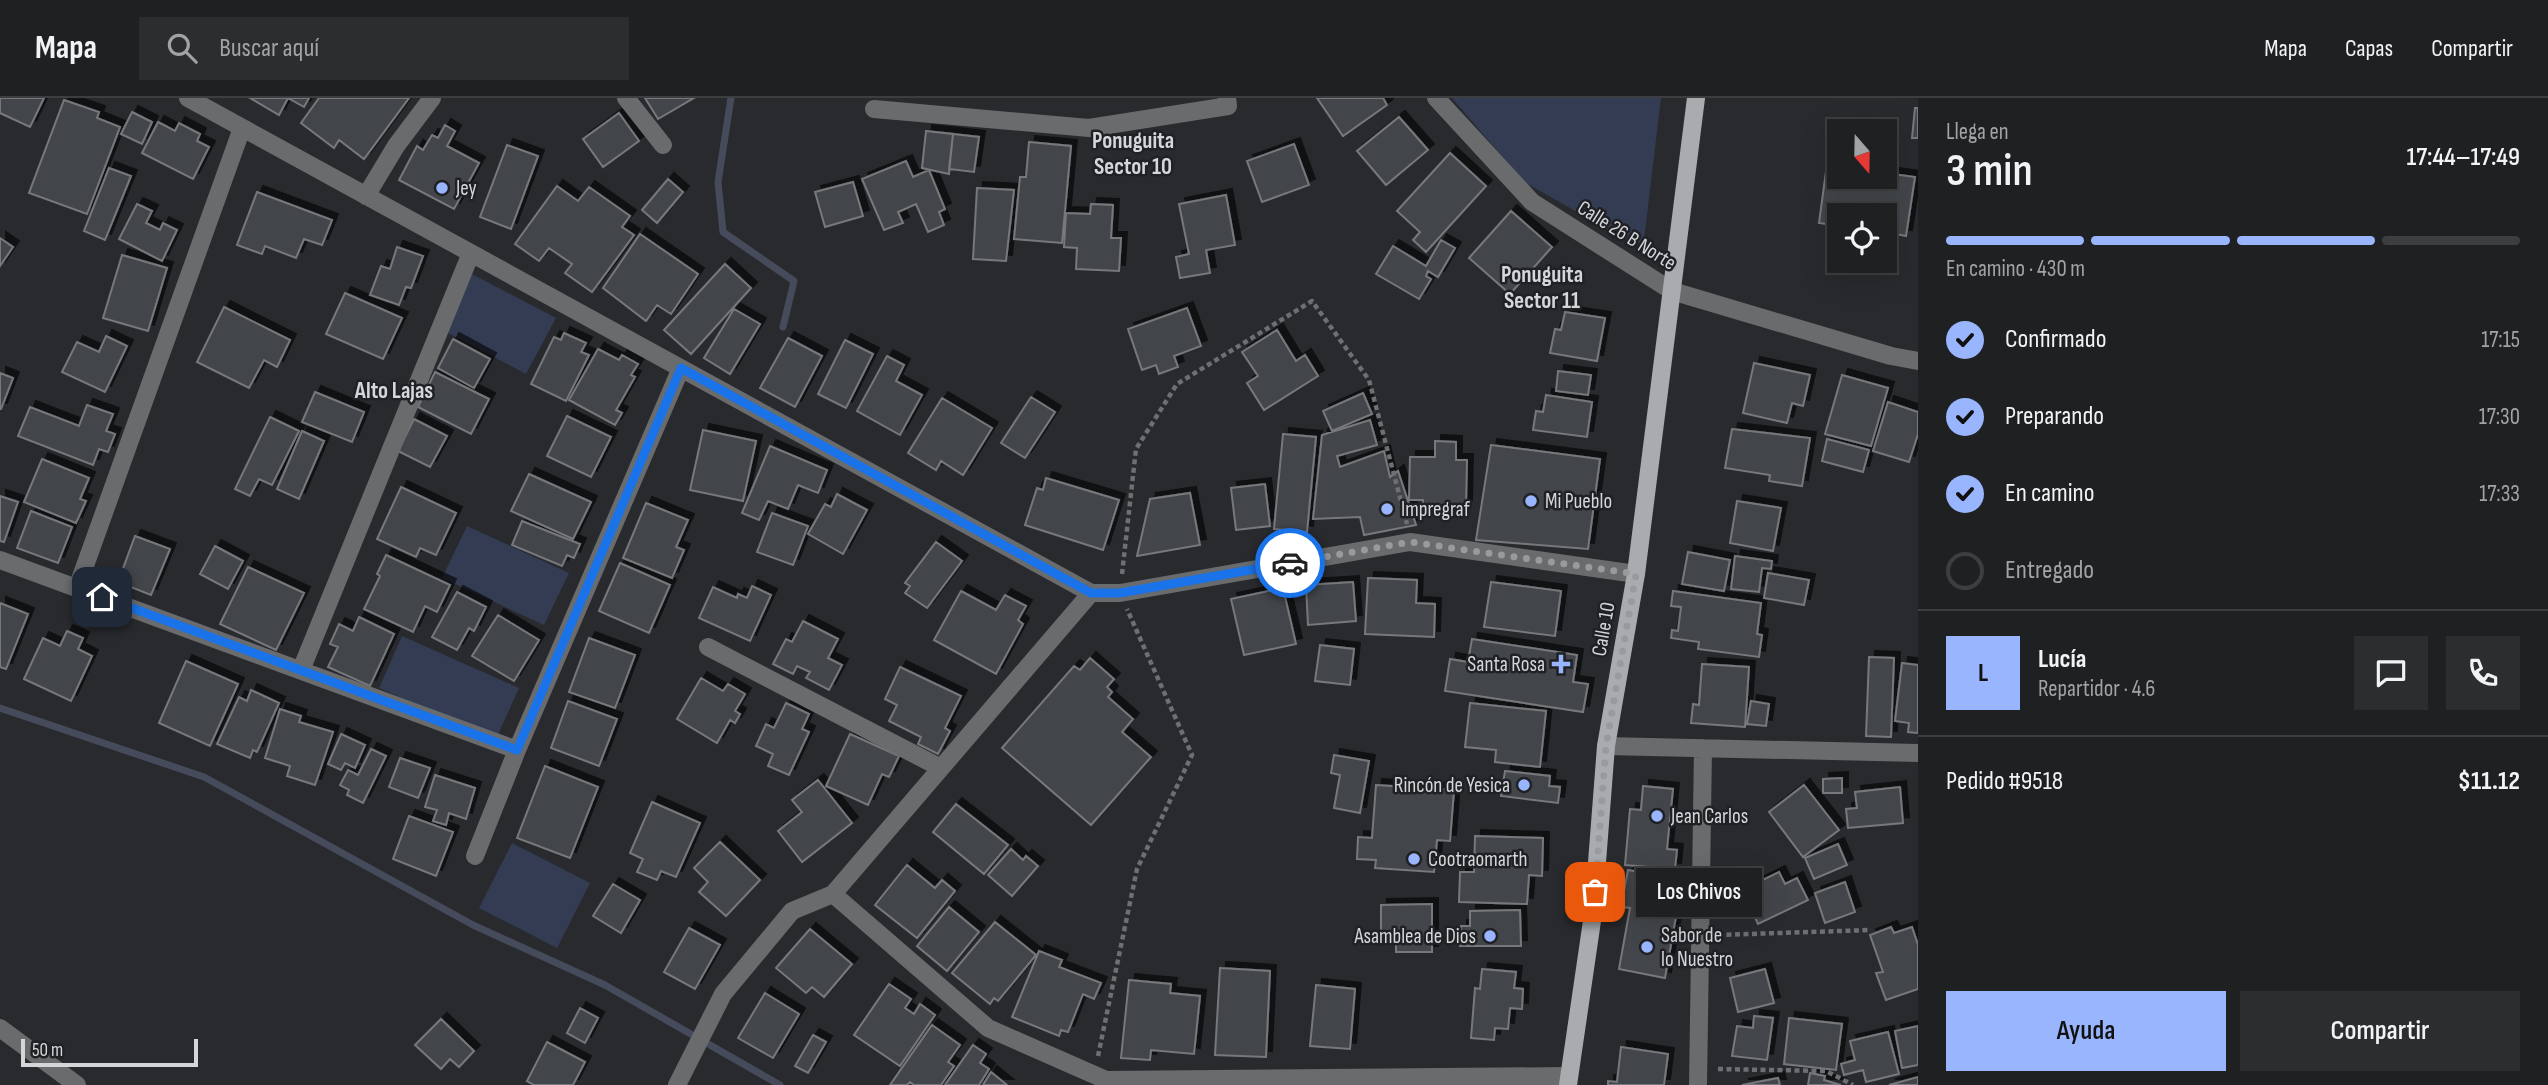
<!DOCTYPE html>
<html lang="es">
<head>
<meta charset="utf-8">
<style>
	:root { --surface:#1f2022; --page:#2c2d2f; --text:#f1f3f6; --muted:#a1a3a5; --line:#3c3e40; --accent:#99b5fd }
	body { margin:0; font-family:"Sofia Sans Condensed",sans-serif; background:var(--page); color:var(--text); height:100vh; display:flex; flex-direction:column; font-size:26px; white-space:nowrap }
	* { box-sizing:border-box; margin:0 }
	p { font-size:23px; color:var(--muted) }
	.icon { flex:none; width:38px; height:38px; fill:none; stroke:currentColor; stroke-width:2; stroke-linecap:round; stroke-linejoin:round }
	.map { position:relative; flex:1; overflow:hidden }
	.side { display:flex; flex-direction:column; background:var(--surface); width:630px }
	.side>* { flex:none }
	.needle { width:46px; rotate:160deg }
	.controls { position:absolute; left:1827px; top:21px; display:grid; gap:14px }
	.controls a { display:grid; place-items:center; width:70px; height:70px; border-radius:0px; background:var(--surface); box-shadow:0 7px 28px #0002,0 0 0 2px var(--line); font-size:35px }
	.scale { position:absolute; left:21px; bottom:18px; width:177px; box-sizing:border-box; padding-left:7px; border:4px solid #d5d6d9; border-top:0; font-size:19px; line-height:24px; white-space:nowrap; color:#d5d6d9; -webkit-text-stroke:5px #1f2124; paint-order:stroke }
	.pin { position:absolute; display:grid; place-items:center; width:60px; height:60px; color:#fff; margin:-30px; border-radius:14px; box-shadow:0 4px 10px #0006 }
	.courier { position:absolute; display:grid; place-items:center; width:70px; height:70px; margin:-35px; border:5px solid #1a73e8; border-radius:50%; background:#fff; color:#222; box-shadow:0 2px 9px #0007 }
	.bubble { position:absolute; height:49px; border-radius:0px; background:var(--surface); box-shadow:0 7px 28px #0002,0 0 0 2px var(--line); font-size:23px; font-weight:600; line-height:49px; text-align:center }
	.overview em { font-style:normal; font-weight:600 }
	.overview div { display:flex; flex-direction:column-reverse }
	.overview { display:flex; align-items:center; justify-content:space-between; height:119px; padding:0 28px }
	h1 { font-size:46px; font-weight:600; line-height:52px }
	.bar { display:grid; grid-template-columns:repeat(4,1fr); gap:10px 7px; align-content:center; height:84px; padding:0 28px }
	.bar i { height:9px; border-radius:5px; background:var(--line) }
	.bar .on { background:var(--accent) }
	.bar p { grid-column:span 4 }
	.line { display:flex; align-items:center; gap:18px; padding:0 28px; border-top:2px solid var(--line) }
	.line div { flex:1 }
	.round { display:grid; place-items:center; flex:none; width:74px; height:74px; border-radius:0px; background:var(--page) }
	ol { padding:0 28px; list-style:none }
	li { display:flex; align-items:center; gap:21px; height:77px }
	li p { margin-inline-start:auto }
	li .icon { padding:7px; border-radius:50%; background:var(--accent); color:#111; stroke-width:4 }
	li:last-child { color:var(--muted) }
	li i { width:38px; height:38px; border:4px solid var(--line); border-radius:50% }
	.cta { display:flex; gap:14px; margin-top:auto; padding:14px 28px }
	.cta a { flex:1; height:80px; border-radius:0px; background:var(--accent); color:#111; font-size:28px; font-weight:600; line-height:80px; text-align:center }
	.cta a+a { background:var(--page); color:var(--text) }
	header { display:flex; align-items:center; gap:42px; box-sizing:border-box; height:98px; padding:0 35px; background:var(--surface); border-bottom:2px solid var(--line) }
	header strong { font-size:33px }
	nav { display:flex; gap:38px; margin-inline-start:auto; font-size:24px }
	.search { width:490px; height:63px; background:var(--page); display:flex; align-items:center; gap:18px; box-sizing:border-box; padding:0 24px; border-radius:0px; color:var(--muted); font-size:26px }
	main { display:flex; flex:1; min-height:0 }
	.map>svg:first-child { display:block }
</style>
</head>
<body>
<header>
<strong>Mapa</strong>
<div class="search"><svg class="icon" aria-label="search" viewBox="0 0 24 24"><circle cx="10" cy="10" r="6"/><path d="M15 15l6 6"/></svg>Buscar aquí</div>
<nav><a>Mapa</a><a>Capas</a><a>Compartir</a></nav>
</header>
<main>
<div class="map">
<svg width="1918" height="987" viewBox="0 0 1918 987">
	<defs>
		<filter id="shadow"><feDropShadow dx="6" dy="-6" stdDeviation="0" flood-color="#0009"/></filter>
	</defs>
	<rect width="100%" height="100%" fill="#292a2e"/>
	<path fill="#333c52" d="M1452,0H1661L1643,151L1524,84Z
		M472,176L556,220L526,276L442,232Z
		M467,428L569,475L544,527L442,480Z
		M402,538L519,590L496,641L379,590Z
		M512,745L590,785L557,850L479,810Z"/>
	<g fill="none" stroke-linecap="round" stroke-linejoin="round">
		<path stroke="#464b5c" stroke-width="7" d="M731,0L718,84L723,134L794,183L783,229
			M0,610L204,679L473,827L605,887L780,987"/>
	</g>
	<path fill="#434448" stroke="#76787c" stroke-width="2" filter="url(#shadow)" d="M0,0H44L30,29L0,15Z
		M250,0H309L304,9L288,0L279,17Z
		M319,0H409L364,61L339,42L334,50L301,25Z
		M645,0H694L658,21Z
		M1317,0H1383L1387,7L1343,38Z
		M64,2L99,14L97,20L120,29L87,116L29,95Z
		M1915,10H1918V40H1912Z
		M132,14L152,24L142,46L121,36Z
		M619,15L639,43L603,69L583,41Z
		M1399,19L1428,52L1386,87L1357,53Z
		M158,24L175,33L179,25L200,36L197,43L209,49L193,81L142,55Z
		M445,27L455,33L447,48L479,65L454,111L399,82L417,48L423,52L432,37L438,40Z
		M926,33L953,36L949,76L922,70Z
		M953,36L979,39L974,74L949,71Z
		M1029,44L1071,48L1062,145L1014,141L1020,79H1026Z
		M1294,46L1309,87L1262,104L1247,63Z
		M507,47L538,58L511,131L480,119Z
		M1450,55L1486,88L1426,154L1413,142L1420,134L1397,113Z
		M906,63L913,79L929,72L945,111L939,114L944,127L928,134L916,106L898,114L903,125L884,132L862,81Z
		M1827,66L1839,68V79H1885V75L1915,79L1906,138L1885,134V117H1839V128L1819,125Z
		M109,70L131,78L105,142L84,133Z
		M668,81L683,94L657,125L642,112Z
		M853,84L863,118L825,129L815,94Z
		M557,88L578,103L589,89L630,118L622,129L634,137L592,194L565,175L572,166L549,150L539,163L515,146Z
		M977,90L1014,92L1006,163L973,161Z
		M257,94L332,122L322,147L304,141L296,160L265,148L262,156L237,147Z
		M1226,97L1235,147L1206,152L1210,175L1180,180L1176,159L1189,156L1179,106Z
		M137,106L152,113L146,125L160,132L163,125L177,132L162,163L119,141Z
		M1091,106L1113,107L1111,140H1121L1119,173L1076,171L1077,150L1064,149L1066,115L1090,116Z
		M1511,113L1552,149L1510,196L1469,160Z
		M640,136L698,176L671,216L657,207L646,223L603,190Z
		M0,140L13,149L0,168Z
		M1441,142L1455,150L1438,179L1428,173L1426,178L1431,181L1419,201L1376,176L1393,148L1426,168Z
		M397,149L423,158L411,190L406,189L399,207L370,197L381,168L390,171Z
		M122,157L167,170L148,233L103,220Z
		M725,166L751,190L691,256L664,232Z
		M345,195L402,220L383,261L326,236Z
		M224,209L290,242L277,269L264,262L249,290L197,264Z
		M1187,210L1201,248L1174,258L1178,269L1159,276L1156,267L1142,272L1128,231Z
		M734,211L760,226L730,276L704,260Z
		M1565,214L1605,220L1597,263L1550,255L1555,231L1561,232Z
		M1277,232L1296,263L1305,257L1318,278L1264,312L1247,285L1258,278L1242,254Z
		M564,235L586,245L581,254L589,257L566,303L531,286L554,239L561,242Z
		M106,238L127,248L105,294L62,274L77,244L99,254Z
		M788,240L822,258L795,309L760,290Z
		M453,241L490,261L474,290L438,270Z
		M845,242L873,256L846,310L818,296Z
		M598,251L619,262L622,257L638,266L631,277L635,279L616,312L622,315L615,327L569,302Z
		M887,258L904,267L896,283L922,297L900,337L857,313Z
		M1754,265L1810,277L1803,308L1792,305L1787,325L1743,315Z
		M1558,273L1591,277L1588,297L1556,293Z
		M435,274L489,301L471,336L418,309Z
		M0,275L13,280L1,311H0Z
		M1842,277L1888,290L1871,348L1825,336Z
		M315,294L364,314L352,344L302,324Z
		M1363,295L1372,316L1332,333L1323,313Z
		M1546,297L1592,304L1587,339L1533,332L1536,313L1543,314Z
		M1031,299L1055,314L1025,360L1001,345Z
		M942,300L992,330L963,377L941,363L936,372L908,355Z
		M1888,304L1918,314V336L1909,364L1873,353Z
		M87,307L113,316L106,333L115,336L108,354L99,351L93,367L18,338L30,309L79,328Z
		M567,318L611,339L591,379L547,358Z
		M270,319L299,333L272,387L259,381L250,398L235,391Z
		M414,321L447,338L430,369L398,353Z
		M1370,322L1377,347L1337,358L1340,369L1384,353L1390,379L1398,373L1416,427L1364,437L1360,419L1313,421L1322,337Z
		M1732,331L1810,340L1802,388L1769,383L1770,377L1725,370Z
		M703,332L756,343L743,403L690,392Z
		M302,333L324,343L299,401L277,391Z
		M1283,336L1316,339L1307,434L1274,431Z
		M1827,341L1869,352L1863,374L1822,363Z
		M1435,343L1456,344V362H1467L1466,408H1423V402H1409L1410,359H1435Z
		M1491,347L1600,361L1588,451L1476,442Z
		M770,348L827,372L818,395L798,387L788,411L768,403L759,422L742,415Z
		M42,361L89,380L80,401L86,403L76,425L24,404Z
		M529,376L591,404L573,441L511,413Z
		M1046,380L1119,402L1103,452L1025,427L1037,390L1043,392Z
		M1265,386L1270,428L1236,432L1231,390Z
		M401,389L456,415L436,457L420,450L416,459L377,441Z
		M1190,395L1200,447L1137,458L1150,401Z
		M837,396L867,412L843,456L808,436L825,406L831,409Z
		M0,398L18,404L4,444L0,443Z
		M1737,403L1781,410L1773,453L1730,445Z
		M646,405L688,422L676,449L684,452L672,480L623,460Z
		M31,413L72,429L58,465L17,450Z
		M772,415L808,428L793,467L757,454Z
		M522,423L580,446L574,460L567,457L562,468L512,447Z
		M135,438L170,451L151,497L118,484Z
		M936,444L962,463L927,510L905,495L910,488L905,485Z
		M215,448L243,463L228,491L200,476Z
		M1688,454L1730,462L1724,493L1682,486Z
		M386,457L450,487L437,514L425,508L413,534L364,511L380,478L377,476Z
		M1735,458L1772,463L1771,471L1762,470L1759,494L1731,491Z
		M620,465L670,487L649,535L599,513Z
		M248,469L304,495L276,552L220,526Z
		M1768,475L1809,482L1804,507L1764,500Z
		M1368,480L1417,482L1416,505L1435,506L1434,539L1365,536Z
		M1353,484L1356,523L1308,527L1306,487Z
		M1491,484L1561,493L1555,538L1484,529Z
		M752,488L771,497L750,543L699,520L713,489L737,500L738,496L747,500Z
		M1283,490L1296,546L1244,557L1231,501Z
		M961,493L996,512L1005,497L1026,508L1018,522L1023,526L996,576L934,542Z
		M1673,493L1761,505L1757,536L1762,537L1759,559L1698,551L1699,544L1671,540L1672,532L1678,533L1681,509L1671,508Z
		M457,494L486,509L474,533L469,530L457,552L432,539Z
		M0,505L28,516L6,571L0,569Z
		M498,517L539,542L514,583L472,558Z
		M359,519L394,536L370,588L328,569L338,549L330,546L339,526L353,533Z
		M803,523L838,541L828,560L842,567L829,592L806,580L810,574L797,568L793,576L773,566L786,541L792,544Z
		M67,533L83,540L78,551L92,558L71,603L24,581L43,540L60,548Z
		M589,540L635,557L615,610L569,594Z
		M1472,541L1577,557L1573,584L1588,586L1583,614L1445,593L1450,561L1468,564Z
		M1320,547L1354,551L1350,587L1315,583Z
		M1869,559L1894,560L1891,639L1866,638Z
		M1090,560L1114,581L1107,589L1112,594L1108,599L1133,621L1122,634L1151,659L1091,727L1002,650L1074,568L1080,572Z
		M186,563L238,586L210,648L159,625Z
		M1902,565L1918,567V635L1908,634L1909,625L1895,623Z
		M1702,566L1749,569L1745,629L1691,625L1693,606L1699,607Z
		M900,569L961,598L945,630L950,633L938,656L918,646L921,639L889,623L897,607L885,601Z
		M701,580L723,593L728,586L745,596L735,613L740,616L735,625L730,622L717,645L677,621Z
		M251,592L279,605L257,654L253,652L250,660L217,646L239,599L247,603Z
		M568,603L617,621L599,668L551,650Z
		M1751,603L1769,606L1766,628L1747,626Z
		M786,605L809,616L802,631L809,634L789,677L768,668L773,656L756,648L766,626L774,630Z
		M1470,605L1546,613L1540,669L1495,664L1496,652L1465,649Z
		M280,611L301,618L299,624L333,634L315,687L287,678L290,668L265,660Z
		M341,636L365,647L355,670L345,665L341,672L328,666Z
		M850,636L899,658L889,679L882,676L868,707L826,688Z
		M371,651L386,658L363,705L347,697L349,692L340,687L348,672L358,677Z
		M1334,657L1369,663L1360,715L1334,710L1340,677L1331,675Z
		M400,660L430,670L418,700L389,689Z
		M545,668L598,689L570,760L517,740Z
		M1505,673L1550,678L1549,688L1560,689L1558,705L1501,698Z
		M435,677L475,690L466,721L449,715L446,727L433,723L437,712L425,709Z
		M1842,680V695H1823V681Z
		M818,682L852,725L802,764L778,733L802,714L792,702Z
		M1376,687L1454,692L1450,743L1437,742L1434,774L1375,770L1376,762L1357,761L1358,739L1372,740Z
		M1804,687L1839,732L1803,759L1769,714Z
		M1643,688L1673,691L1667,751L1677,752L1675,771L1625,767L1630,711L1641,712Z
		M1900,689L1903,725L1848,730L1846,711L1857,710L1855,694Z
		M652,704L700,725L676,779L661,773L657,782L637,774L643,761L630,755Z
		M956,706L1008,747L984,776L933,734Z
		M409,718L453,734L436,778L393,761Z
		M1475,738L1543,740L1542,778L1529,777L1527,806L1459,804L1460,774H1474Z
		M720,744L760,782L726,818L699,794L708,784L694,770Z
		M1838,746L1847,767L1814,781L1805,760Z
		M1011,751L1023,762L1026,758L1038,768L1012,798L988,777Z
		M907,767L935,790L942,782L955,793L917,840L875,807Z
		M1628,772L1675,780L1669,812L1677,813L1665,880L1619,871L1630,810L1621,809Z
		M1779,774L1785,786L1797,780L1808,802L1758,826L1742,792Z
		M1845,784L1855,814L1825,825L1815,795Z
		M613,786L640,802L621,835L593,818Z
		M1432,806V854H1396V843H1381V807Z
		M949,809L979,834L947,873L917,848Z
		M1520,812L1521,848H1460L1461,828H1470V813Z
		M995,824L1036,857L998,903L994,900L990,906L952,875Z
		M1891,829L1894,835L1912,829L1918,847V891L1886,902L1876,875L1883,874L1870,837Z
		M689,830L720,847L695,891L664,874Z
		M810,831L852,866L824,899L812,889L806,895L776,870Z
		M1039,853L1062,862L1059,869L1101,885L1094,901L1083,896L1068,934L1061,932L1059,938L1012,919Z
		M1220,870L1270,873L1266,959L1215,957Z
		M1482,871L1516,874L1514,890L1523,891L1522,911L1510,910L1508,931L1495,930L1494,942L1471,940L1475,890L1480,891Z
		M1765,871L1774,905L1738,914L1730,880Z
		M1129,882L1171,886L1170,895L1200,898L1194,956L1151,952L1150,962L1121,960Z
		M889,886L911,901L905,910L914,916L920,906L935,917L900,968L854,937Z
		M1316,887L1355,891L1350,951L1310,948Z
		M765,895L799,916L773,960L738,940Z
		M580,910L598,920L585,945L567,935Z
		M1754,918L1773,920L1767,962L1732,958L1737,928L1753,930Z
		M1789,920L1842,926L1836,972L1784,966Z
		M441,921L474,953L459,969L450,961L441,971L415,947Z
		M932,927L960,947L948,964L954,968L941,987H914L910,984L907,987H890Z
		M1918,928V967L1902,970L1895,933Z
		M1888,934L1899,976L1866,984L1863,972L1844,977L1841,966L1855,962L1850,943Z
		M813,937L826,944L808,975L795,968Z
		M547,944L585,964L573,987H534L527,983Z
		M973,947L986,956L980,965L989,971L979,987H945Z
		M1621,949L1668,956L1664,987H1608V983L1617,984Z
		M991,974L1007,987H983Z
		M1810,975L1825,978L1824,982L1841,987H1808Z
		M1918,979V987H1889Z
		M1778,980L1780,987H1742Z"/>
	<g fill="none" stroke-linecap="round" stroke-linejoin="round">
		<path stroke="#6e6f73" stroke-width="4.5" stroke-dasharray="5 3.5" stroke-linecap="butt" d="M1122,476L1136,351L1177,286L1312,203L1369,282L1407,426
			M1718,837L1871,832
			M1098,958L1137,771L1192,657L1127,511
			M1718,971L1826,973L1853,987"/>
		<path stroke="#6a6b6d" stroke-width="18" d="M188,0L1091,495H1120L1410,444L1636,476
			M626,0L663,47
			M1436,0L1532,104L1672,193L1891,258L1918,263
			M874,11L1089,30L1228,8L1227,0
			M366,98L396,48L432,0
			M0,462L517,652L681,270
			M77,490L242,30
			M708,549L941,670
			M301,572L471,155
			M1606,648L1918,655
			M475,758L517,652
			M833,796L1091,495
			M0,930L77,987
			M677,987L723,896L792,813L833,796L988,930L1106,982L1568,978
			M1698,987L1703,650"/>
		<path stroke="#a9abae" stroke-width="18" d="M1568,987L1593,816L1606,648L1636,476L1696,0"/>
	</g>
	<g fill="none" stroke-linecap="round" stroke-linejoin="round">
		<path stroke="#999a9d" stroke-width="7" stroke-dasharray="0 12.6" d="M1290,465L1410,444L1636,476L1606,648L1595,794"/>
		<path stroke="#1a73e8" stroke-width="9" d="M102,499L517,652L681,270L1091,495H1120L1290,465"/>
	</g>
	<g fill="#99b5fd" stroke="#1f2124" stroke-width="2.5">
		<circle cx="442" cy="90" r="7"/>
		<circle cx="1531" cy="403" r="7"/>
		<circle cx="1387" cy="411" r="7"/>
		<path d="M1557.5 555.5h7v7h7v7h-7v7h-7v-7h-7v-7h7z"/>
		<circle cx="1524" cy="687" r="7"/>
		<circle cx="1657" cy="718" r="7"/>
		<circle cx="1414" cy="761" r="7"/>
		<circle cx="1490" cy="838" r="7"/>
		<circle cx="1647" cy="849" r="7"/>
	</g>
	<g text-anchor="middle" stroke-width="5" stroke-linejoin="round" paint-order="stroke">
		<g font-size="21" fill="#d5d6d9" stroke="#1f2124" text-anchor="start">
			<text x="456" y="97">Jey</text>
			<text x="1545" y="410">Mi Pueblo</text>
			<text x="1401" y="418">Impregraf</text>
			<text x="1545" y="573" text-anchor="end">Santa Rosa</text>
			<text x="1510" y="694" text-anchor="end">Rincón de Yesica</text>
			<text x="1671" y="725">Jean Carlos</text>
			<text x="1428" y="768">Cootraomarth</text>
			<text x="1661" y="844">Sabor de<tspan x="1661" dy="24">lo Nuestro</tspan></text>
			<text x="1476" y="845" text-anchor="end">Asamblea de Dios</text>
		</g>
		<g font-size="21" fill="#d5d6d9" stroke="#1f2124">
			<text transform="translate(1627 137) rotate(32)" y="7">Calle 26 B Norte</text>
			<text transform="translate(1603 531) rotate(-80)" y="7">Calle 10</text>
		</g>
		<g font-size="23" font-weight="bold" fill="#d4d6da" stroke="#1f2124">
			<text x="1133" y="50">Ponuguita<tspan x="1133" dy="26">Sector 10</tspan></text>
			<text x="1542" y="184">Ponuguita<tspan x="1542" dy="26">Sector 11</tspan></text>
			<text x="394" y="300">Alto Lajas</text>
		</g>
	</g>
</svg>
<div class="controls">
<a><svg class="needle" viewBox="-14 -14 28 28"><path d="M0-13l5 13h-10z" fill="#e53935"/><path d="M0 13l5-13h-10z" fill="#a1a3a5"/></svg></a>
<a><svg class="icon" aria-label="locate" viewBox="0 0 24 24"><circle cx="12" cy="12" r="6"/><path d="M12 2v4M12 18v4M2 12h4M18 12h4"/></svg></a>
</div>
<div class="scale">50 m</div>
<div class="pin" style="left:1595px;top:794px;background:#ea580c"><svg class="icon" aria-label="bag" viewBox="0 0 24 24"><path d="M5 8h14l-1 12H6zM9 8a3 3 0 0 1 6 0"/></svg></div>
<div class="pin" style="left:102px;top:499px;background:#1f2937"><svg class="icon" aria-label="home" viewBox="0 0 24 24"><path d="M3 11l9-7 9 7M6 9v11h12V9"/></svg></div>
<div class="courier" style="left:1290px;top:465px"><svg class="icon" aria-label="car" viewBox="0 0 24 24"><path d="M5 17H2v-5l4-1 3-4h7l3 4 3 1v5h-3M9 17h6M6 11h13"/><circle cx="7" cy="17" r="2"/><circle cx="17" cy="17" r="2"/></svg></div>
<div class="bubble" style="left:1636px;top:770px;width:126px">Los Chivos</div>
</div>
<section class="side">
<div class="overview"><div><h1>3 min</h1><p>Llega en</p></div><em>17:44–17:49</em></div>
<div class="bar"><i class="on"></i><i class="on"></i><i class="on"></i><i></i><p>En camino · 430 m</p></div>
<ol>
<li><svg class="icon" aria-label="check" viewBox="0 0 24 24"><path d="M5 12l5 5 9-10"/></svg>Confirmado<p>17:15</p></li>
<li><svg class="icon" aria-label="check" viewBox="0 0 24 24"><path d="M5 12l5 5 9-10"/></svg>Preparando<p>17:30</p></li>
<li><svg class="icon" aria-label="check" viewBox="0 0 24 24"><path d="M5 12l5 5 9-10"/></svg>En camino<p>17:33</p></li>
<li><i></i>Entregado</li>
</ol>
<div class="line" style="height:126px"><b class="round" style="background:var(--accent);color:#111">L</b><div><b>Lucía</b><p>Repartidor · 4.6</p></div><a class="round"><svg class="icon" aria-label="chat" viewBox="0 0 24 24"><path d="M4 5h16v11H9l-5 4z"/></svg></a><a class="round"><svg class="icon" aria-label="phone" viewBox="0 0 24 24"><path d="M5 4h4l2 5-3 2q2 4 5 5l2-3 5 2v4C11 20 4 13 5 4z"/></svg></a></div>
<div class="line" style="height:91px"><div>Pedido #9518</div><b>$11.12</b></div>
<div class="cta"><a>Ayuda</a><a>Compartir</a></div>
</section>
</main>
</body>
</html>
